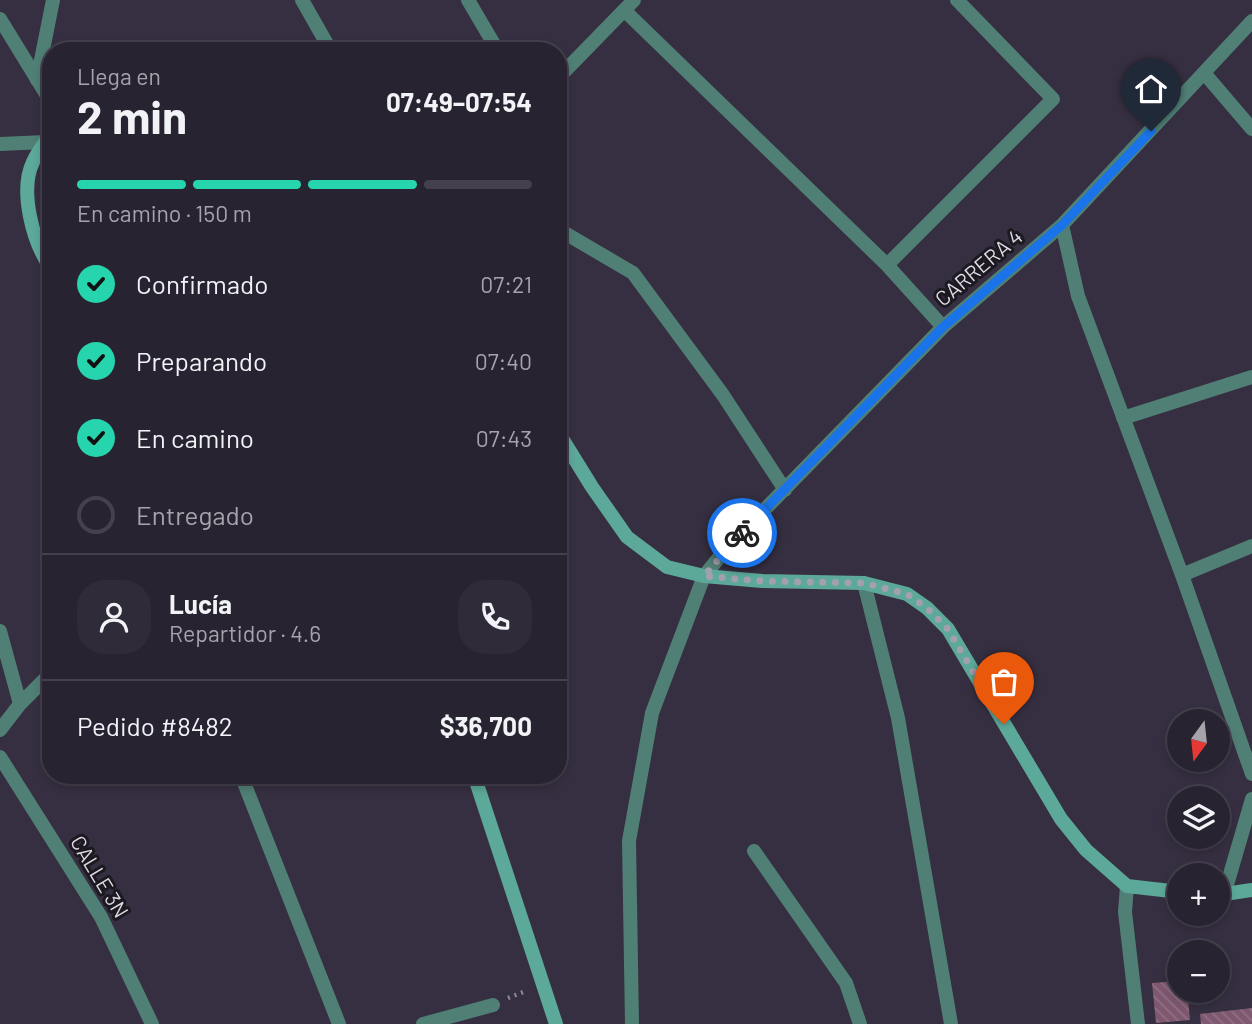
<!DOCTYPE html>
<html lang="es">
<head>
<meta charset="utf-8">
<style>
	:root { --surface:#282331; --page:#302b39; --text:#f1f3f6; --muted:#a5a4ab; --line:#44404d; --accent:#26d5ae }
	body { margin:0; font-family:Barlow,sans-serif; background:var(--page); color:var(--text); height:100vh; display:flex; flex-direction:column; font-size:26px; white-space:nowrap }
	* { box-sizing:border-box; margin:0 }
	p { font-size:23px; color:var(--muted) }
	.icon { flex:none; width:38px; height:38px; fill:none; stroke:currentColor; stroke-width:2; stroke-linecap:round; stroke-linejoin:round }
	.map { position:relative; flex:1; overflow:hidden }
	.drawer { position:absolute; left:42px; top:42px; width:525px; height:742px; display:flex; flex-direction:column; background:var(--surface); border-radius:28px; box-shadow:0 4px 10px #0003,0 0 0 2px var(--line) }
	.drawer>* { flex:none }
	.needle { width:46px; rotate:195deg }
	.fabs { position:absolute; left:1167px; top:709px; display:grid; gap:14px }
	.fabs a { display:grid; place-items:center; width:63px; height:63px; border-radius:50%; background:var(--surface); box-shadow:0 4px 10px #0003,0 0 0 2px var(--line); font-size:35px }
	.pin { position:absolute; display:grid; place-items:center; width:60px; height:60px; color:#fff; margin:-72px -30px; border-radius:50% 50% 50% 0; rotate:-45deg; box-shadow:0 0 7px #0007 }
	.pin .icon { rotate:45deg }
	.courier { position:absolute; display:grid; place-items:center; width:70px; height:70px; margin:-35px; border:5px solid #1a73e8; border-radius:50%; background:#fff; color:#222; box-shadow:0 2px 9px #0007 }
	.summary em { font-style:normal; font-weight:700 }
	.summary div { display:flex; flex-direction:column-reverse }
	.summary { display:flex; align-items:center; justify-content:space-between; height:119px; padding:0 35px }
	h1 { font-size:46px; font-weight:700; line-height:52px }
	.bar { display:grid; grid-template-columns:repeat(4,1fr); gap:10px 7px; align-content:center; height:84px; padding:0 35px }
	.bar i { height:9px; border-radius:5px; background:var(--line) }
	.bar .current { background:var(--accent) }
	.bar p { grid-column:span 4 }
	.line { display:flex; align-items:center; gap:18px; padding:0 35px; border-top:2px solid var(--line) }
	.line div { flex:1 }
	.round { display:grid; place-items:center; flex:none; width:74px; height:74px; border-radius:28px; background:var(--page) }
	ol { padding:0 35px; list-style:none }
	li { display:flex; align-items:center; gap:21px; height:77px }
	li p { margin-inline-start:auto }
	li .icon { padding:7px; border-radius:50%; background:var(--accent); color:#111; stroke-width:4 }
	li:last-child { color:var(--muted) }
	li i { width:38px; height:38px; border:4px solid var(--line); border-radius:50% }
	.map>svg:first-child { display:block }
</style>
</head>
<body>
<div class="map">
<svg width="1252" height="1024" viewBox="0 0 1252 1024">
	<defs>
		<pattern id="building-back-hatch" width="6" height="6" patternUnits="userSpaceOnUse" patternTransform="scale(1.75)"><rect width="6" height="6" fill="#7e586e"/><path d="M-1 5l2 2M0 0l6 6M5-1l2 2" fill="none" stroke="#906f83"/></pattern>
	</defs>
	<rect width="100%" height="100%" fill="#362f41"/>
	<path fill="url(#building-back-hatch)" d="M1180,981V990H1187L1190,1020L1156,1023L1152,983Z
		M1252,1008V1024H1201L1200,1014Z"/>
	<g fill="none" stroke-linecap="round" stroke-linejoin="round">
		<path stroke="#8d8796" stroke-width="4.5" stroke-dasharray="2 5" stroke-linecap="butt" d="M508,998L526,991"/>
		<path stroke="#507f75" stroke-width="14" d="M302,0L331,51
			M468,0L498,51
			M624,10L887,265L943,327
			M0,19L51,102
			M1205,74L1252,129
			M558,78L634,0
			M37,80L53,0
			M0,144L45,142
			M1062,225L1078,296L1182,575L1252,774
			M558,229L633,273L723,395L785,490
			M887,265L1053,99L957,0
			M1123,418L1252,377
			M1182,575L1252,546
			M864,583L898,718L951,1024
			M0,631L20,704
			M0,730L20,704L51,673
			M0,757L101,917L152,1024
			M241,775L339,1024
			M754,851L846,983L860,1024
			M1127,886L1125,912L1138,1024
			M1224,895L1252,799
			M423,1024L493,1005
			M632,1024L629,841L652,713L704,576L726,549L943,327L1062,225L1252,21"/>
		<path stroke="#5ca999" stroke-width="14" d="M51,134C45,143 37,152 33,162C19,191 33,243 51,268
			M558,432L592,487L627,537L667,567L704,576L762,581L864,583L907,594L927,608L948,629L1061,819L1086,850L1127,886L1180,892
			M474,775L556,1024
			M1218,895L1252,890"/>
	</g>
	<g fill="none" stroke-linecap="round" stroke-linejoin="round">
		<path stroke="#a49fac" stroke-width="7" stroke-dasharray="0 12.6" d="M742,533L704,576L762,581L864,583L907,594L927,608L948,629L1004,724"/>
		<path stroke="#1a73e8" stroke-width="9" d="M742,533L943,327L1062,225L1151,131"/>
	</g>
	<g text-anchor="middle" stroke-width="6" stroke-linejoin="round" paint-order="stroke">
		<g font-size="21" fill="#dfdbe6" stroke="#1c1921">
			<text transform="translate(979 268) rotate(-40)" y="7">CARRERA 4</text>
			<text transform="translate(99 877) rotate(59)" y="7">CALLE 3N</text>
		</g>
	</g>
</svg>
<div class="fabs">
<a><svg class="needle" viewBox="-14 -14 28 28"><path d="M0-13l5 13h-10z" fill="#e53935"/><path d="M0 13l5-13h-10z" fill="#a5a4ab"/></svg></a>
<a><svg class="icon" aria-label="layers" viewBox="0 0 24 24"><path d="M12 4l9 5-9 5-9-5zM3 14l9 5 9-5"/></svg></a>
<a>+</a>
<a>−</a>
</div>
<div class="pin" style="left:1004px;top:724px;background:#ea580c"><svg class="icon" aria-label="bag" viewBox="0 0 24 24"><path d="M5 8h14l-1 12H6zM9 8a3 3 0 0 1 6 0"/></svg></div>
<div class="pin" style="left:1151px;top:131px;background:#1f2937"><svg class="icon" aria-label="home" viewBox="0 0 24 24"><path d="M3 11l9-7 9 7M6 9v11h12V9"/></svg></div>
<div class="courier" style="left:742px;top:533px"><svg class="icon" aria-label="bike" viewBox="0 0 24 24"><circle cx="6" cy="16" r="4"/><circle cx="18" cy="16" r="4"/><path d="M6 16l4-8h5l3 8M10 8l3 8H6M13 5h3"/></svg></div>
<section class="drawer">
<div class="summary"><div><h1>2 min</h1><p>Llega en</p></div><em>07:49–07:54</em></div>
<div class="bar"><i class="current"></i><i class="current"></i><i class="current"></i><i></i><p>En camino · 150 m</p></div>
<ol>
<li><svg class="icon" aria-label="check" viewBox="0 0 24 24"><path d="M5 12l5 5 9-10"/></svg>Confirmado<p>07:21</p></li>
<li><svg class="icon" aria-label="check" viewBox="0 0 24 24"><path d="M5 12l5 5 9-10"/></svg>Preparando<p>07:40</p></li>
<li><svg class="icon" aria-label="check" viewBox="0 0 24 24"><path d="M5 12l5 5 9-10"/></svg>En camino<p>07:43</p></li>
<li><i></i>Entregado</li>
</ol>
<div class="line" style="height:126px"><a class="round"><svg class="icon" aria-label="person" viewBox="0 0 24 24"><circle cx="12" cy="8" r="4"/><path d="M4 21q1-7 8-7t8 7"/></svg></a><div><b>Lucía</b><p>Repartidor · 4.6</p></div><a class="round"><svg class="icon" aria-label="phone" viewBox="0 0 24 24"><path d="M5 4h4l2 5-3 2q2 4 5 5l2-3 5 2v4C11 20 4 13 5 4z"/></svg></a></div>
<div class="line" style="height:91px"><div>Pedido #8482</div><b>$36,700</b></div>
</section>
</div>
</body>
</html>
